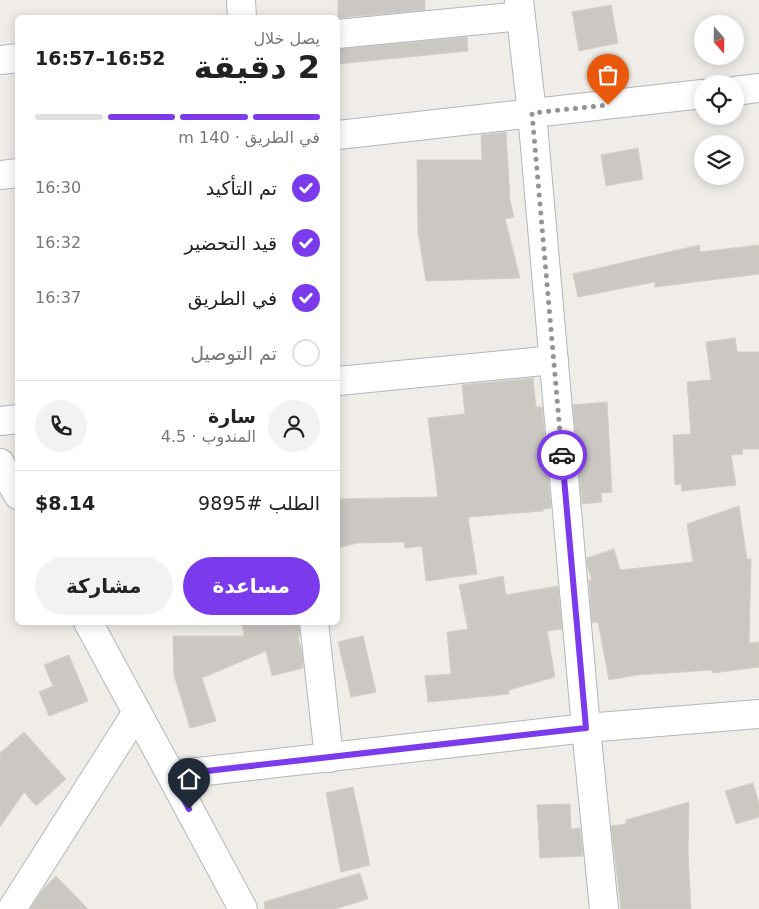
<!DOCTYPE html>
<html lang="ar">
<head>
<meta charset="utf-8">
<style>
	:root { --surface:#fff; --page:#f2f2f2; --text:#222; --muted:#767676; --line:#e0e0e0; --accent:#7c3aed }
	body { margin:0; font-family:"DejaVu Sans",Cairo,sans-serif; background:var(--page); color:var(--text); direction:rtl; height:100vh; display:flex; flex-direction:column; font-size:19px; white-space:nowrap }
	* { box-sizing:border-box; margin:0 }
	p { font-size:16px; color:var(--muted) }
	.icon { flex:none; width:28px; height:28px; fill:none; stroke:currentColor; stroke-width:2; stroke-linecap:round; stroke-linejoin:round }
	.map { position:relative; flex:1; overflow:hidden; direction:ltr }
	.details { position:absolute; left:15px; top:15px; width:325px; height:610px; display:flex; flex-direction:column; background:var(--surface); border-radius:8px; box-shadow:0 2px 12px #0003; direction:rtl }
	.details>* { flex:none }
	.needle { width:32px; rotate:160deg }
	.fabs { position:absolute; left:694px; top:15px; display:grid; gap:10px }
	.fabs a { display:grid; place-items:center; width:50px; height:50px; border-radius:50%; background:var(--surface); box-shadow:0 2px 12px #0003; font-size:25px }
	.pin { position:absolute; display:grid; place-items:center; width:42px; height:42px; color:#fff; margin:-51px -21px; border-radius:50% 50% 50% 0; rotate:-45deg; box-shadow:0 0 5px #0007 }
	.pin .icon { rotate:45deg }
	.courier { position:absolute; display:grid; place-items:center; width:50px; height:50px; margin:-25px; border:4px solid #7c3aed; border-radius:50%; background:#fff; color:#222; box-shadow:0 1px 6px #0007 }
	.summary em { font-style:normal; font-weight:700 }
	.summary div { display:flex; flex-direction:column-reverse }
	.summary { display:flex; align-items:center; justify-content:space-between; height:85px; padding:0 20px }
	h1 { font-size:32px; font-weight:700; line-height:38px }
	.bar { display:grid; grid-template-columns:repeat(4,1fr); gap:8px 5px; align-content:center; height:60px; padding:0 20px }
	.bar i { height:6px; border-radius:4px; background:var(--line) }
	.bar .on { background:var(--accent) }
	.bar p { grid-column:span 4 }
	.line { display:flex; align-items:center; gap:12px; padding:0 20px; border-top:1px solid var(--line) }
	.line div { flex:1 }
	.round { display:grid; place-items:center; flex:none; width:52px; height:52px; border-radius:26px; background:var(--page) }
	ol { padding:0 20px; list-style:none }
	li { display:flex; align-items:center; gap:15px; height:55px }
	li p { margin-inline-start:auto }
	li .icon { padding:5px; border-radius:50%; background:var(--accent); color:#fff; stroke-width:4 }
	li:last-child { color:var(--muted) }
	li i { width:28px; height:28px; border:2px solid var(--line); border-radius:50% }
	.primary-button { display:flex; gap:10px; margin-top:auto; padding:10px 20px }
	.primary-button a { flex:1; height:58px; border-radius:30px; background:var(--accent); color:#fff; font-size:20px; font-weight:700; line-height:58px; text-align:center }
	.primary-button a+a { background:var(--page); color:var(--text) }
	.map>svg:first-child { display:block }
</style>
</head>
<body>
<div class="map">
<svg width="759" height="909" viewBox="0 0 759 909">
	<rect width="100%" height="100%" fill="#f0ede8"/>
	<path fill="#cbc8c4" stroke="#d4cec7" d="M338,0H425V10L338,18Z
		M611,5L618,43L579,51L572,12Z
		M467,37L468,51L338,64V49Z
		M506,132L510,200L514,217L505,219L520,278L426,281L418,232L417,160H482L481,135Z
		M638,148L643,179L606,186L601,155Z
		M699,245L700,252L759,245V274L655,287V282L578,297L573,274Z
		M735,338L737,352H759V449H742L743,454L731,455L736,485L682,491L681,484L675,485L673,435L691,434L687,382L711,380L706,342Z
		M533,378L536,407H542L551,508L543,509V511L468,517L477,574L426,581L422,546L405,548L404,542L357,543L338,548V499L438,497L428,418L465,414L462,385Z
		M607,402L612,492L601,493L602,502L582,504L573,405Z
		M739,506L747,559H751L749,643L759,642V667L713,673L712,670L636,675L609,680L598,622L592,623L589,580H592L587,565V558L614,549L620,570L693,562L687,524Z
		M503,576L506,595L558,586L562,629L547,631L555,677L509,690V694L428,702L425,676L451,674L447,632L468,629L459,585Z
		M242,622H299L300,636L298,637L302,653L303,668L272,676L266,651L202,678L216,721L190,728L174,675L173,636H244Z
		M363,636L376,692L351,697L338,642Z
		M69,655L88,701L49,716L39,692L53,686L44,665Z
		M24,732L66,779L36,806L24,792L0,827V753Z
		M753,783L759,804V817L736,824L725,791Z
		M353,787L370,865L341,872L326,793Z
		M689,802L688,853L691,909H621L611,826L626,824V820Z
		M570,804L571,829L580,828L583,856L540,858L537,805Z
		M360,873L368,899L335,909H265L264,902Z
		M56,876L88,909H30L44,888Z"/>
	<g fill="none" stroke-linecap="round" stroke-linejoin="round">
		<g stroke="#b3b6b8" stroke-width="30">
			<path id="street" d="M241,0L242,18
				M519,0L532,113L586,728L604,909
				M338,34L521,16
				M0,60L18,58
				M338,381L554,360
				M0,421L18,419
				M0,463L18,495
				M88,622L171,775L243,909
				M314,622L329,758
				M171,775L586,728L759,714
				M12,909L137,712"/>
		</g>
		<g stroke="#b2b6b9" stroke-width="30">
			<path id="secondary" d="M735,91L759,88
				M338,135L702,94
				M0,175L18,173"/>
		</g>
		<use href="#street" stroke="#fff" stroke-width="28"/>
		<use href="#secondary" stroke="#fff" stroke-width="28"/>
	</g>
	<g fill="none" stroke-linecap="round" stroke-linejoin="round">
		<path stroke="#929494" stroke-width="5" stroke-dasharray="0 9" d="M562,455L532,113L608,105"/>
		<path stroke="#7c3aed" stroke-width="6" d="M189,809L171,775L586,728L562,455"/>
	</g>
</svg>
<div class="fabs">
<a><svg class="needle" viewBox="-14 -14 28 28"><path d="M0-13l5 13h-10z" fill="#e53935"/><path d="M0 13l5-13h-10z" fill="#767676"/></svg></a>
<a><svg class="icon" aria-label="locate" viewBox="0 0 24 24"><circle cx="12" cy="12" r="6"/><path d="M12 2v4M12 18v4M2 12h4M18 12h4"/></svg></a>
<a><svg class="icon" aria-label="layers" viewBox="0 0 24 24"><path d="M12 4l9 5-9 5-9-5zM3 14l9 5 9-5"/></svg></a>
</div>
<div class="pin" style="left:608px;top:105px;background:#ea580c"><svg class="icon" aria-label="bag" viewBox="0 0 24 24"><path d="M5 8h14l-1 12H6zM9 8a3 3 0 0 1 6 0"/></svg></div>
<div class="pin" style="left:189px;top:809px;background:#1f2937"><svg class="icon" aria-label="home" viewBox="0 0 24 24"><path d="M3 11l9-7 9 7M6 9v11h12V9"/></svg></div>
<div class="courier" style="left:562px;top:455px"><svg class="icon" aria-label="car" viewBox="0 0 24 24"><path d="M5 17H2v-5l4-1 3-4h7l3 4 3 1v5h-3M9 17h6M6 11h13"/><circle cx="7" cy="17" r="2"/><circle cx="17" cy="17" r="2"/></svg></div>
<section class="details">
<div class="summary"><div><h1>2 دقيقة</h1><p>يصل خلال</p></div><em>16:52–16:57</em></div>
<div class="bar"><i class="on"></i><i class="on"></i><i class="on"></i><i></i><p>في الطريق · 140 m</p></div>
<ol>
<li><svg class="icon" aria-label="check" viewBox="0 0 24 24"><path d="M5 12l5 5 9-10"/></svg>تم التأكيد<p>16:30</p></li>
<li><svg class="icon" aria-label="check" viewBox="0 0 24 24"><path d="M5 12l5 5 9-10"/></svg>قيد التحضير<p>16:32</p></li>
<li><svg class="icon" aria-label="check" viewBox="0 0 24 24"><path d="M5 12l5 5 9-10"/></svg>في الطريق<p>16:37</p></li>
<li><i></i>تم التوصيل</li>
</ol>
<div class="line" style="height:90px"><a class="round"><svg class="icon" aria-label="person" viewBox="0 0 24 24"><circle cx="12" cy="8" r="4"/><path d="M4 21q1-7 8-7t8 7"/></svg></a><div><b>سارة</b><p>المندوب · 4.5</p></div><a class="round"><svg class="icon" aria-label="phone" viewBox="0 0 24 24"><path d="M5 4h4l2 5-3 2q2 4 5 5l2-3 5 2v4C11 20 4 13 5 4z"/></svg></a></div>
<div class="line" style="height:65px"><div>الطلب #9895</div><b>$8.14</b></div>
<div class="primary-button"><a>مساعدة</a><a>مشاركة</a></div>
</section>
</div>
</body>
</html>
